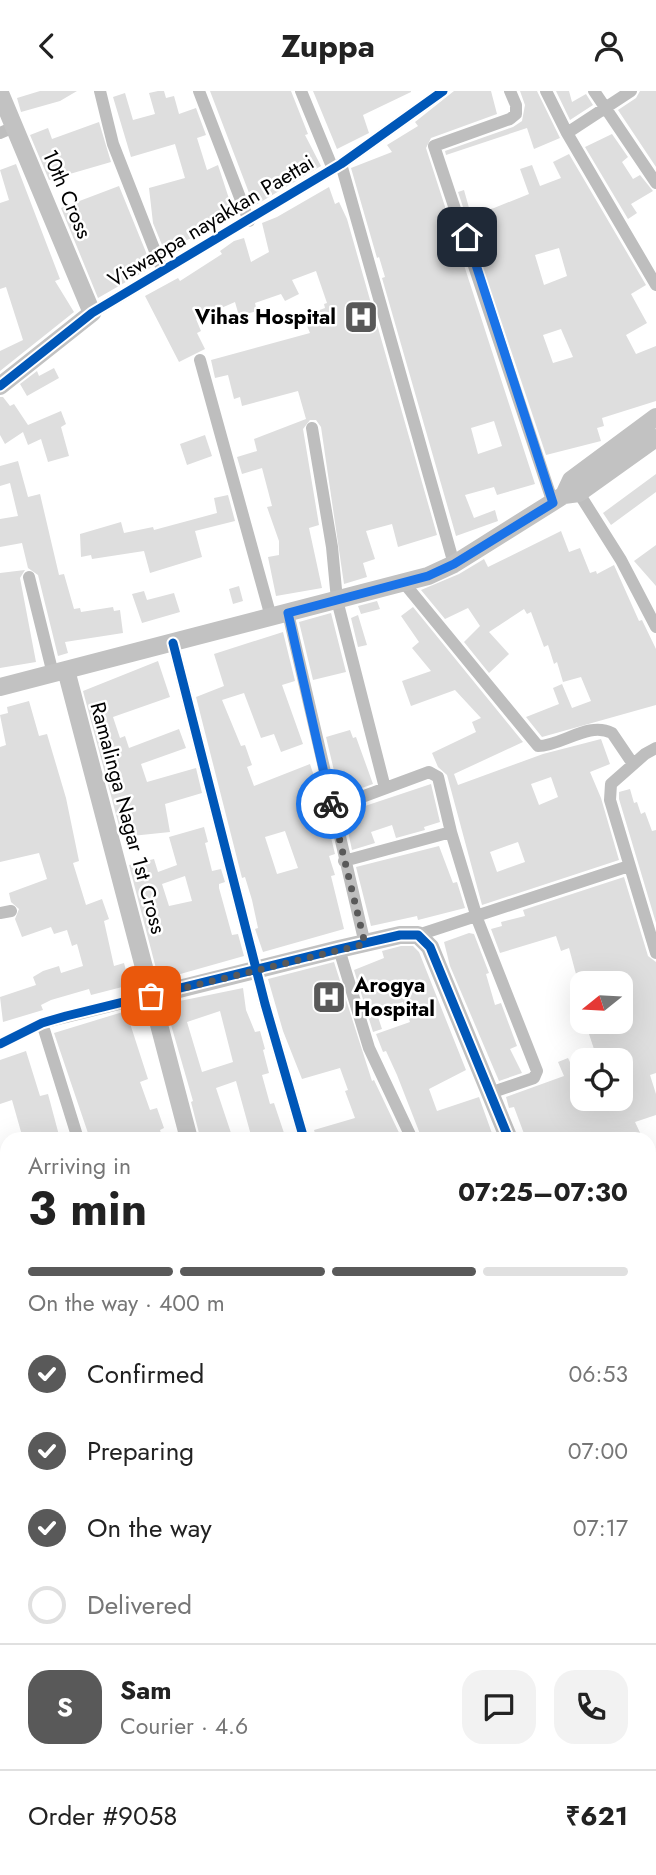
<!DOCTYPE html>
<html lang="en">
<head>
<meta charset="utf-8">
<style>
	:root { --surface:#fff; --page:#f2f2f2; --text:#222; --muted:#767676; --line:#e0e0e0; --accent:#595959 }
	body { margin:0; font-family:Jost,sans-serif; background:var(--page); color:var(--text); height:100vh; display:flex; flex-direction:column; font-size:26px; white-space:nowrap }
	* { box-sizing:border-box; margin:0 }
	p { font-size:23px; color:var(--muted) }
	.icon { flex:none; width:38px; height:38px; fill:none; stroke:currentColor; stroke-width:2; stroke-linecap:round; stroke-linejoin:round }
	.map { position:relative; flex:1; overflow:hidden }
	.details { position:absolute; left:0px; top:1041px; width:656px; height:744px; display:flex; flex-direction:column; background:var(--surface); border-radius:21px 21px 0 0; box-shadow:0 7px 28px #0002 }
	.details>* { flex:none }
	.needle { width:46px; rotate:252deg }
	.buttons { position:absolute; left:570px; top:880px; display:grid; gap:14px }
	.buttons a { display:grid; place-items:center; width:63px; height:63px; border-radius:14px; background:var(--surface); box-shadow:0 7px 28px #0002; font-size:35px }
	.pin { position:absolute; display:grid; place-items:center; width:60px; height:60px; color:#fff; margin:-30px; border-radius:14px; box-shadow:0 4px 10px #0006 }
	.courier { position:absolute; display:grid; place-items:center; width:70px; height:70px; margin:-35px; border:5px solid #1a73e8; border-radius:50%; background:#fff; color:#222; box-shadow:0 2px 9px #0007 }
	.headline em { font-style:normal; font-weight:700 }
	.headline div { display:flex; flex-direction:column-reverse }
	.headline { display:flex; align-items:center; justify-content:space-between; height:119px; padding:0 28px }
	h1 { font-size:46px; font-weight:700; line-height:52px }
	.bar { display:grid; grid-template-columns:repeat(4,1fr); gap:10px 7px; align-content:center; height:84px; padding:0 28px }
	.bar i { height:9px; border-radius:5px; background:var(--line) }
	.bar .current { background:var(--accent) }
	.bar p { grid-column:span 4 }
	.line { display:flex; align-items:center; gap:18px; padding:0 28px; border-top:2px solid var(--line) }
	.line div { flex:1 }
	.round { display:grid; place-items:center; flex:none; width:74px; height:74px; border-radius:21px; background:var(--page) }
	ol { padding:0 28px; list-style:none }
	li { display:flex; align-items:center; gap:21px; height:77px }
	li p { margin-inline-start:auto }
	li .icon { padding:7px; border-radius:50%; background:var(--accent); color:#fff; stroke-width:4 }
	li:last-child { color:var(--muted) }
	li i { width:38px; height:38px; border:4px solid var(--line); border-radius:50% }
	header { display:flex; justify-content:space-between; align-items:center; height:91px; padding:0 28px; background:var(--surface); font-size:32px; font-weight:700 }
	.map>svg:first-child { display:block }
</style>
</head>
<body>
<header><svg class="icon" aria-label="back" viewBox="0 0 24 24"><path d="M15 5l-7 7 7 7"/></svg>Zuppa<svg class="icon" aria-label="person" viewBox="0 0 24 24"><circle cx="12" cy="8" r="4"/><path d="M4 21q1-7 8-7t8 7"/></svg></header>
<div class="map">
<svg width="656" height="1784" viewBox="0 0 656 1784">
	<rect width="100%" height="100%" fill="#fff"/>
	<path fill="#dedede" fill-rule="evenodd" d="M40,0H77L60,10L21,21L17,7Z
		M158,0H164L166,7L174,5L179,23L196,17L206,44L197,47L207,79L218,74L234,123L202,137L204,142L182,151L184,157L167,166L153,132L149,97L185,87L175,53L131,66L113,6L125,2L133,29L155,23L149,2Z
		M210,0H291L308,43L305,44L321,75L254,115Z
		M313,0H411V1L363,24L369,42L337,58Z
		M454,0H491L497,23L431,47L426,57L535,393L497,404L494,396L465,404L474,427L495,419L498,430L456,445L382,187L385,186L379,166L377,167L351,77L392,61L387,54L418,35L415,31ZM494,330L502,355L478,363L471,337Z
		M520,0H537L560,47L534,58L527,37L446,64L445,60L513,36L522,30L525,14Z
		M556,0H569L572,11L586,3L593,14L570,29Z
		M640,0H656V76L618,19L636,7Z
		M99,31L111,71L49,89L30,44L48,37L52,48Z
		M612,43L628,66L622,71L633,88L640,84L653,100L631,113L637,122L628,128L585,56Z
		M569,63L646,194L631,203L647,232L626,244L636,263L656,255V310L602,327L604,335L597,337L601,350L546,364L458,101L464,99L471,124L494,117L529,103L520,78L532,74L540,95L561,87L553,71ZM559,157L567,185L544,194L535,164ZM561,238L573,266L553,272L543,244Z
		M16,73L60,188L55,190L74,221L0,280V260L23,249L6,196L0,198V112L9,109L0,79Z
		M119,95L152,176L98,207L61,117Z
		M329,96L335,113L339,111L347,128L437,444L398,456L392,433L366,440L375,468L363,472L367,486L344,493L321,336L316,329H310L303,338L319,434L309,437L322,497L276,505L268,466L279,464V450L267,416L272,415L262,377L242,383L237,366L257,360L254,348L306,328L298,300L242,315L240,306L234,308L228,284L215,287L211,269L310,242L303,225L325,217L324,213L327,212L316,180L292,189L299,203L285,210L281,203L255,212L257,220L239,225L235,211L196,228L201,240L197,242L205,258L179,271L145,205L178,187L180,190L222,163L220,160L234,150L244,147L251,171L269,161L262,132L277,126Z
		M54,277L59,287L27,305L20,293L37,280L39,285Z
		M0,306H3L10,315L14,313L28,334L61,320L66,333L61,336L69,365L48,371L41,348L28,354L23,341L5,353L0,344Z
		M205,344L212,365L187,374L180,353Z
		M18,370L28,406L40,403L59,484L64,483L74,518L80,517L81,521L113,516L114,520L120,519L123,542L65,551L68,562L58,565L38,484L28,477L22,452L0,456V428L18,425L10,392L0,395V375Z
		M656,383V401L611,434L603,422Z
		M228,404L235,430L195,440L202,466L150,482L144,460L92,468L91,464L81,466L80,443L121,431L124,442L153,436L154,439L217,422L214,407Z
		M561,440L569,461L580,457L590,482L596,480L597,483L614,474L639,530L642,529L656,558V614L542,646L526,626L559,613L553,597L562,593L572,617L591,610L581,586L563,591L557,571L554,573L548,554L544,556L531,521L527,523L524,518L489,541L509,563L489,582L464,551L480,535L468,517L445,528L421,499L459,483L484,468L488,476Z
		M656,454V495L634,470Z
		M25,479L20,487L36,571L0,577V482Z
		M239,495L243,510L233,513L229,498Z
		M144,500L147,509L174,502L180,521L142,532L132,503Z
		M377,510L380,518L361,523L358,515Z
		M413,516L523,651L454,683L458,694L543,663L601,648L610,673L590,681L601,707L619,769L482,814L447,684L438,676L432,662L476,641L472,631L481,627L455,599L411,615L402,590L431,580L412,557L419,551L401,525ZM551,686L558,706L539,714L531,693ZM518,751L525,771L497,781L490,761Z
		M331,522L346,581L313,589L299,531Z
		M358,524L367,554L358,556L351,527Z
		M283,541L295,590L282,594L303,653L281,661L274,643L261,647L244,602L222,609L241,655L245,654L252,674L247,676L254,695L310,673L322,709L335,763L329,765L335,784L331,785L344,838L263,861L255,838L258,837L252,809L245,786L242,787L196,606L224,595L214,563ZM285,740L298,777L277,783L265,746Z
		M158,570L170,606L113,626L120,647L125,645L129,657L179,638L186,657L141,673L147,691L196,677L202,702L165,713L170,741L122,746L83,600Z
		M29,610L39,645L47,643L66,707L79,770L73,772L86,814L102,808L109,828L104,830L114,875L124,872L130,894L91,904L89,898L51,909L41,914L43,919L3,931L0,906L36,894L33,886L43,880L59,875L61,882L83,875L77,853L72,855L67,839L54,843L51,836L22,846L15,828L19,818L11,811L9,802L47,788L39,762L0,771V656L6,654L0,624L8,622L7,616Z
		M350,639L353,647L356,646L373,693L340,705L326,646Z
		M431,693L440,731L424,736L425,739L396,747L392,734L371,741L375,752L352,759L344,722Z
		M630,698L634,712L637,711L641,723L645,721L652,740L656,739V832L619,708V701Z
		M204,736L208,751L205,752L212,780L221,778L225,791L219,793V797L232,844L238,843L244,865L159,889L129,774L154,768L158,781L177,774L169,746ZM185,785L192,810L169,815L162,793Z
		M439,755L453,792L457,791L465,817L418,829L417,825L371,835L356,776Z
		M624,786L648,865L656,871V982L650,984L656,1003V1024L635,1031L643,1048H526L514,1016L509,1017L506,1006L564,985L558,971L568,967L570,971L595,961L585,931H621V892H599L595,881L577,887L569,857L561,860L556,845L500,862L491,838L502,835L501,831L525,825L523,819ZM583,970H621V1008L583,1020Z
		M469,842L474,843L489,882L486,883L495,914L501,912L517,955L510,958L522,982L499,990L450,875L444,851Z
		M401,855H413L419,861L466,979L429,998L437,1020L479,1006L494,1048H422L397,984L386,960L383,961L376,943L410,931L403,911L376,920L382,938L373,941L354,879L384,867L382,860Z
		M334,871L372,990L374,989L402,1048H363L362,1045L349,1048H317L314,1039L355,1027L345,1000L348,999L340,977L302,988L283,940L268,888Z
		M243,897L246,919L255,941L260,940L265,958L263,959L269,982L262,984L270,1013L274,1012L286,1048H252L236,990L216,997L233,1048L200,1046L191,1011L193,1010L165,913ZM220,920L233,971L202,981L187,931Z
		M126,920L148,988L140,991L150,1019L157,1017L164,1037L160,1039L163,1048H90L54,942Z
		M26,960L40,1005L48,1003L60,1048H23L12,1009L0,1013V969Z"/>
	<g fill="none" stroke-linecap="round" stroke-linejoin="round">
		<path stroke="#bebebe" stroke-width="12" d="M100,0L113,53L162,178
			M199,0L249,130
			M301,0L333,78
			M510,0L516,14V23L510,28L434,55L553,412
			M546,0L567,42L656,194
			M594,0L656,92
			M0,42L14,36
			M567,42L631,0
			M341,73L454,473
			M92,222L341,73L443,0
			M200,269L271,526
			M312,337L332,456L337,509L385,697
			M575,396L621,469L656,536
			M29,486L53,583
			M404,492L538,655C562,655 588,630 612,642L633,673
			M288,522L365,853
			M173,552L265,913L304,1048
			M656,657L645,663L611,693L610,709L656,862
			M332,717L429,681L438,686L451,741L344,770
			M451,741L478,830L537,980L534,987L490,1002
			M0,822L11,820
			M418,844L629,775
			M339,858L369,957L412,1048
			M42,932L78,1048
			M0,953L42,932L151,905
			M0,1079L7,1077
			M649,1218L652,1225L649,1235
			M0,1229L7,1227
			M649,1373L656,1370
			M649,1479L656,1477
			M0,1533H1
			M649,1589L656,1587
			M649,1709L656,1706
			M0,1733L7,1747
			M53,1778L55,1784
			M546,1778L548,1784
			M648,1778L650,1784
			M499,1784L521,1778"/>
		<path stroke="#c2c2c2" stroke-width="18" d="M0,2L92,222L0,295
			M564,404L571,389L656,326
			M66,579L189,1048
			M0,596L428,485L454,473L564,404L579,402L656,347
			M151,905L339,858L400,844H418L430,856L509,1048
			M649,1385L656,1402
			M380,1778L382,1784"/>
		<g stroke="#fff" stroke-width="13">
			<path id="cycleway" d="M0,295L92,222L341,73L443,0
				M173,552L265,913L304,1048
				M0,953L42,932L66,925L339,858L400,844H418L430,856L509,1048"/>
		</g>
		<use href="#cycleway" stroke="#0057b8" stroke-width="9"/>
	</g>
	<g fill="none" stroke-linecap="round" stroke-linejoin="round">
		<path stroke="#595959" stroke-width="7" stroke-dasharray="0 12.6" d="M151,905L365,853L331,713"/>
		<path stroke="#1a73e8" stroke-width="9" d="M331,713L288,522L428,485L454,473L553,412L467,146"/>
	</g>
	<defs>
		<g id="hospital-square" transform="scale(1.75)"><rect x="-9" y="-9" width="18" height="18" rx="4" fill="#595959" stroke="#fff"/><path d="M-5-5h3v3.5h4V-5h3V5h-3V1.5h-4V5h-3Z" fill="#fff"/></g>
	</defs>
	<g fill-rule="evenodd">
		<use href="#hospital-square" x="361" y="226"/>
		<use href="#hospital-square" x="329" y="906"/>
	</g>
	<g text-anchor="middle" stroke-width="5" stroke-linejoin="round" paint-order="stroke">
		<g font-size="21" fill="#000" stroke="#fff">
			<text transform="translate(67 103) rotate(67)" y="7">10th Cross</text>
			<text transform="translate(211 130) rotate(-31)" y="7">Viswappa nayakkan Paettai</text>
			<text transform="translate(128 727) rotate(75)" y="7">Ramalinga Nagar 1st Cross</text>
		</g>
		<g font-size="21" font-weight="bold" fill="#000" stroke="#fff" text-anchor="end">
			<text x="336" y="233">Vihas Hospital</text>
			<text x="354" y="901" text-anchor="start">Arogya<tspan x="354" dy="24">Hospital</tspan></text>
		</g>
	</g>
</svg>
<div class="buttons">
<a><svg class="needle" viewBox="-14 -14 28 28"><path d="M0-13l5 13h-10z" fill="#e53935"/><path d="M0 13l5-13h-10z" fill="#767676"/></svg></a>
<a><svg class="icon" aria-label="locate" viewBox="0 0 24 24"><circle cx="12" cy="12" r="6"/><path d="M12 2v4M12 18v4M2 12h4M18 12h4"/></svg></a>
</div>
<div class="pin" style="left:151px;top:905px;background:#ea580c"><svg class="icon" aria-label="bag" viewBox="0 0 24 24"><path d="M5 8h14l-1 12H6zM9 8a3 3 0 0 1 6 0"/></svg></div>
<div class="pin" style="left:467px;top:146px;background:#1f2937"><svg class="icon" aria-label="home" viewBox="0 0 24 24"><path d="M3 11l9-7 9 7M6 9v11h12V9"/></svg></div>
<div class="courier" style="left:331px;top:713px"><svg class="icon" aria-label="bike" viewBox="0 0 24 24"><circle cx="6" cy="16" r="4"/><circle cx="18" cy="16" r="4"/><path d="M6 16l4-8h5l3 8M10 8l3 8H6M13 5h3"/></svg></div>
<section class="details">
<div class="headline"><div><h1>3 min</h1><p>Arriving in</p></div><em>07:25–07:30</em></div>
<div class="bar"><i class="current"></i><i class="current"></i><i class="current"></i><i></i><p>On the way · 400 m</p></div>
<ol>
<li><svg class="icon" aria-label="check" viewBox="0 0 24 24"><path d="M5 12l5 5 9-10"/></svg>Confirmed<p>06:53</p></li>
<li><svg class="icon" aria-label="check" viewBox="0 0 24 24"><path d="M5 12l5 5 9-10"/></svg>Preparing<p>07:00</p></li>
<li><svg class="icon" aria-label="check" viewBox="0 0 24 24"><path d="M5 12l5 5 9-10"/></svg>On the way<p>07:17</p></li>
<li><i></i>Delivered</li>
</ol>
<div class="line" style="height:126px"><b class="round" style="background:var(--accent);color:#fff">S</b><div><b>Sam</b><p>Courier · 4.6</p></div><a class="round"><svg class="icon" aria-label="chat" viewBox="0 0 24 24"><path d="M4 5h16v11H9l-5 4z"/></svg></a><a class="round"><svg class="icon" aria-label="phone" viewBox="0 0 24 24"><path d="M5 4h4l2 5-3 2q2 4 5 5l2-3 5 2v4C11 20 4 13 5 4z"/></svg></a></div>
<div class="line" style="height:91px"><div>Order #9058</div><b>₹621</b></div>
</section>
</div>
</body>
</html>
